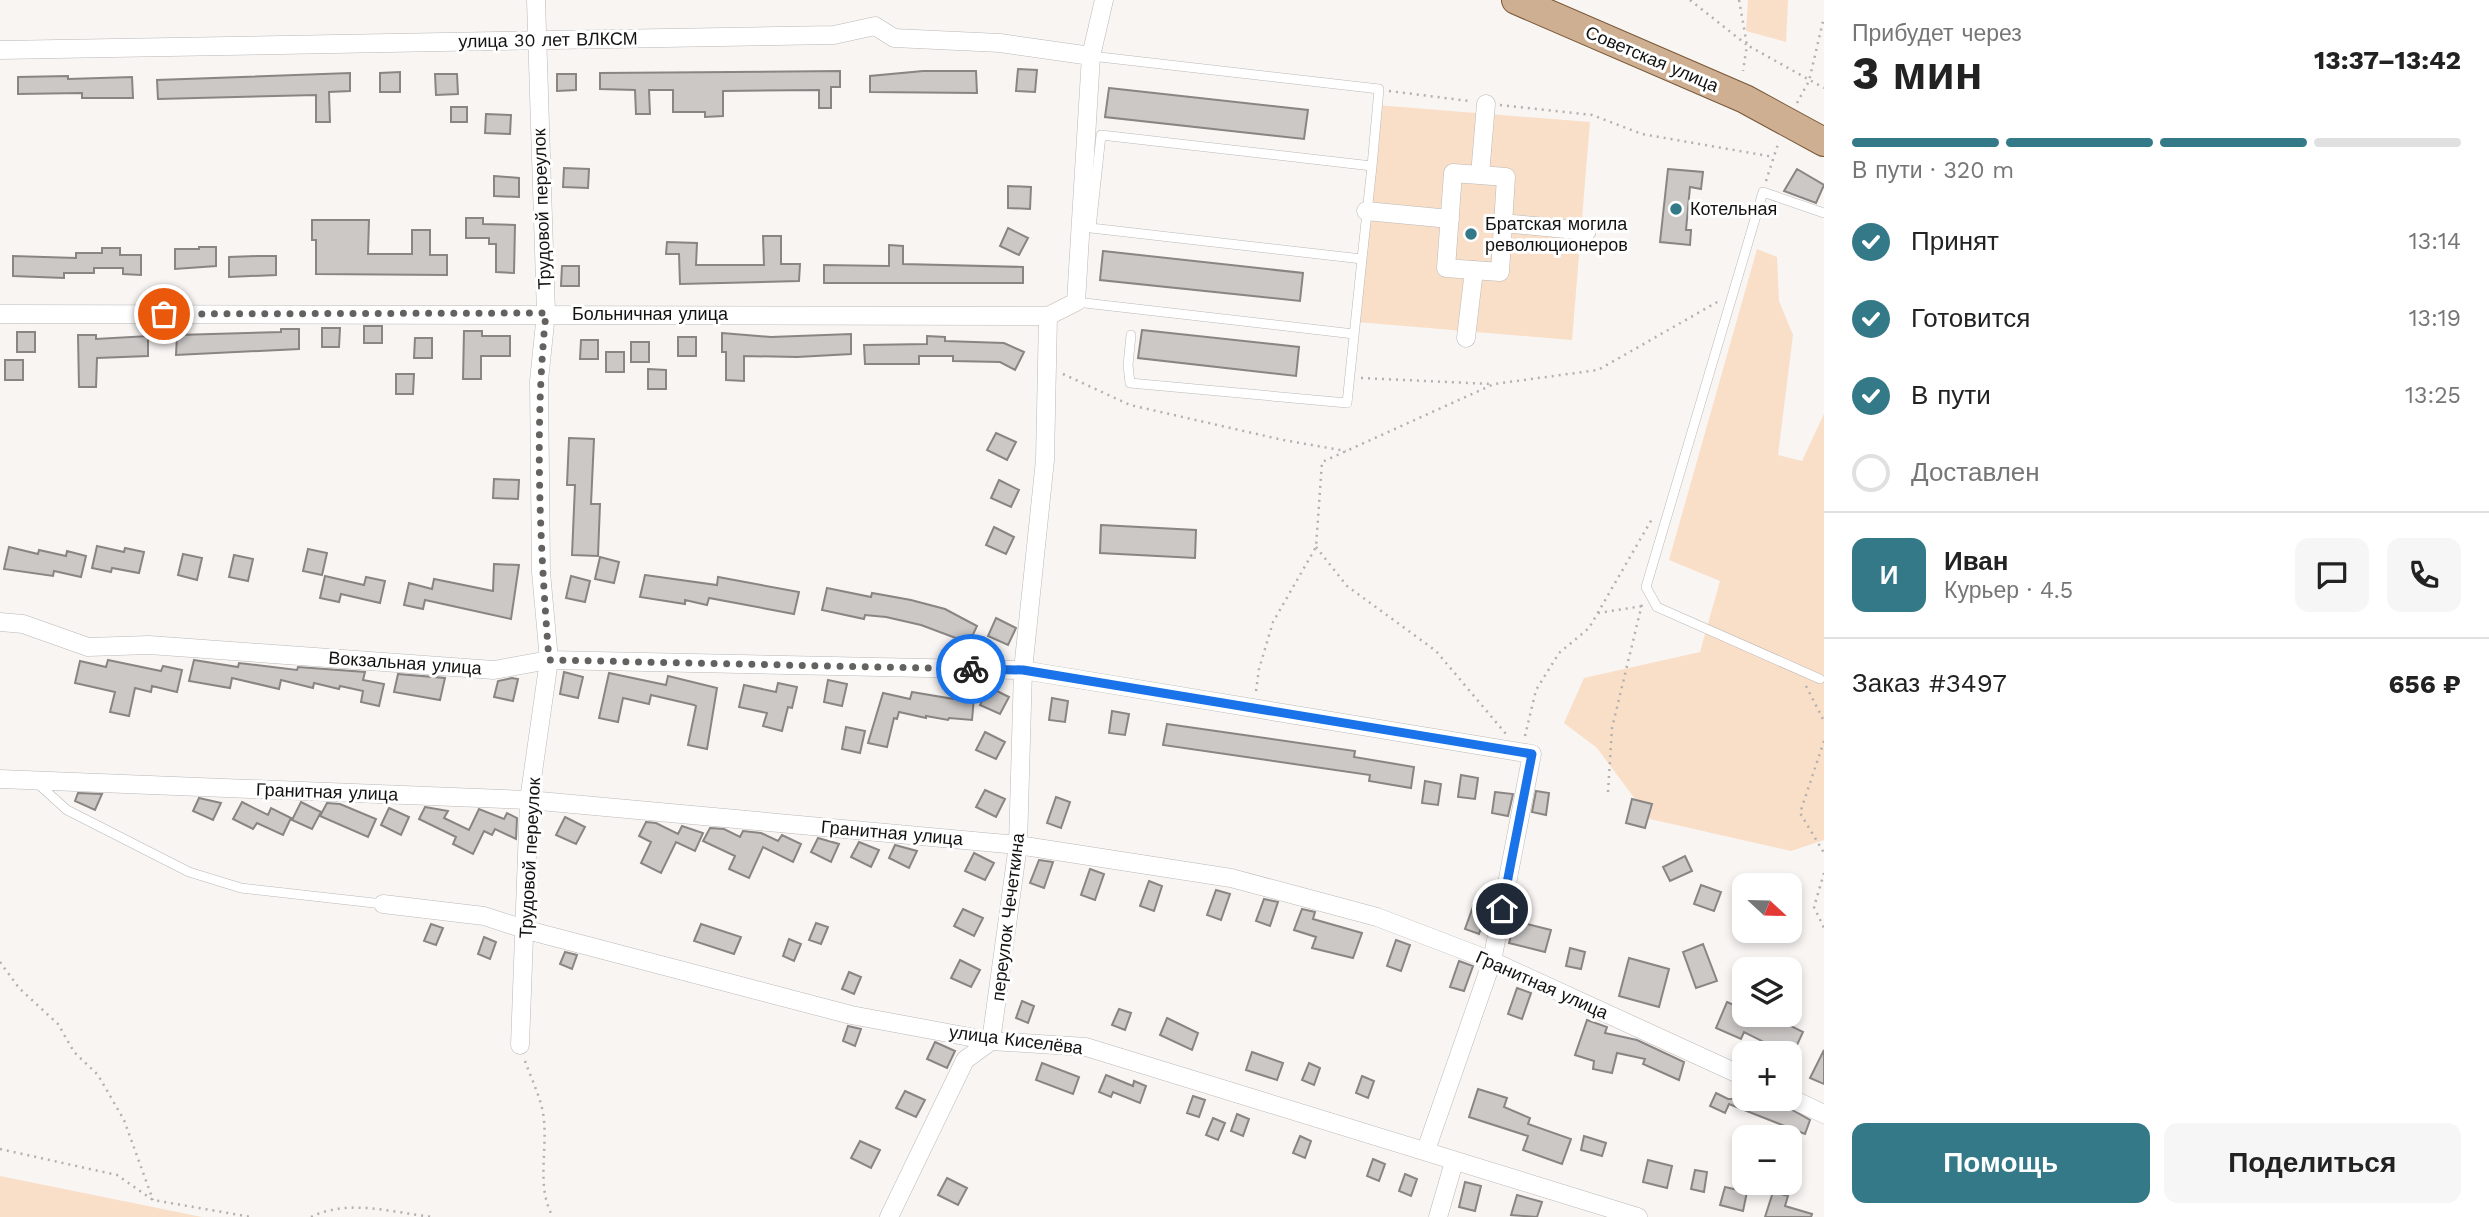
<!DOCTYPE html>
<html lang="ru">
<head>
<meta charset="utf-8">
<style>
	:root { --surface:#fff; --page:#f6f6f6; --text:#222; --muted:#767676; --line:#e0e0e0; --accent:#347987 }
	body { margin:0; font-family:"Work Sans",sans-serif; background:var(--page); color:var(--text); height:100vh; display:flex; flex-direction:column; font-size:26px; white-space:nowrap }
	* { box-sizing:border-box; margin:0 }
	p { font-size:23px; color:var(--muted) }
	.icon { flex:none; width:38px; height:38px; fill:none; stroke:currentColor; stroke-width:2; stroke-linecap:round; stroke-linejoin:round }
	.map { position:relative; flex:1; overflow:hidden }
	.drawer { display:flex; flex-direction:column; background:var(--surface); width:665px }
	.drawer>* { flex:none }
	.needle { width:46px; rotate:112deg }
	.controls { position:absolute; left:1732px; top:873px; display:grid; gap:14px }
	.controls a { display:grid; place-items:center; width:70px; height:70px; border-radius:14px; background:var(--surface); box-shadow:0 4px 10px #0003; font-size:35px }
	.pin { position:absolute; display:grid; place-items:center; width:60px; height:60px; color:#fff; margin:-30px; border:4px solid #fff; border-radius:50%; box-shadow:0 2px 7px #0007 }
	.courier { position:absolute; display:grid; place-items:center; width:70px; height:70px; margin:-35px; border:5px solid #1a73e8; border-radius:50%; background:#fff; color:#222; box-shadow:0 2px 9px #0007 }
	.headline em { font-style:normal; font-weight:700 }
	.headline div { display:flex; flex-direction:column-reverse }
	.headline { display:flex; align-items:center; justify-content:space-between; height:119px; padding:0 28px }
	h1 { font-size:46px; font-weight:700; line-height:52px }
	.bar { display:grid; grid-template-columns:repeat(4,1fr); gap:10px 7px; align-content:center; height:84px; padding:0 28px }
	.bar i { height:9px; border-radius:5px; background:var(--line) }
	.bar .selected { background:var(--accent) }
	.bar p { grid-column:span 4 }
	.line { display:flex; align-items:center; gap:18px; padding:0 28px; border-top:2px solid var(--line) }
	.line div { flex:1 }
	.round { display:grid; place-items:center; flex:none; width:74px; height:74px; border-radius:14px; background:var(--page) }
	ol { padding:0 28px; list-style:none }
	li { display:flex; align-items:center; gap:21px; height:77px }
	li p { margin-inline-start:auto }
	li .icon { padding:7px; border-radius:50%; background:var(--accent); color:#fff; stroke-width:4 }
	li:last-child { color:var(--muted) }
	li i { width:38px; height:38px; border:4px solid var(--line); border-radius:50% }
	.action { display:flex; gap:14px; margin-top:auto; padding:14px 28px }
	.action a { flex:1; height:80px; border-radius:14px; background:var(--accent); color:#fff; font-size:28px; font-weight:700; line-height:80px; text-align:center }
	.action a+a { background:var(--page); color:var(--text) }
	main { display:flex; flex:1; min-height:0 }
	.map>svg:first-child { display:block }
</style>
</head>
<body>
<main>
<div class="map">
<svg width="1824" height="1217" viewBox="0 0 1824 1217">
	<rect width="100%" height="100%" fill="#f8f5f3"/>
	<path fill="#fadfc8" d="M1748,0H1788L1786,42L1746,31Z
		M1376,105L1590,122L1572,340L1357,322Z
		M1757,249L1777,257L1779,301L1793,335L1778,455L1802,461L1824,414V840L1791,851L1650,819L1597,748L1564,723L1584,678L1700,652L1720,581L1669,560Z
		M0,1176L202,1217H0Z"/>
	<path fill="#cbc8c6" stroke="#888583" stroke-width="2" d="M1018,69L1037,70L1035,92L1016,91Z
		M840,71V87H831V108H819V90L723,91V116L705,117V112H673V90H649L650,114H636L635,90L600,89V73Z
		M923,71H976L977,93L870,92V76Z
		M400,72V92H380V73Z
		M350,73V91L329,92L330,122H316V95L158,99L157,80Z
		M435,74H457L458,94L436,95Z
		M557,74H576V90L557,91Z
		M68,76V79L132,77L133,98H82V93L18,94V77Z
		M1109,88L1308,110L1304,139L1105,117Z
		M451,107H467V122H451Z
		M486,114L511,115L510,134L485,133Z
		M564,168L589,169L588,188L563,187Z
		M1668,169L1703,172L1701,189L1690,187L1686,230H1691L1690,245L1660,242Z
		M1797,169L1824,185L1816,203L1784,191Z
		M494,176L519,178V197L494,196Z
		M1008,186L1031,187L1030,209L1008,208Z
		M466,218H483V224L515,225L514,273L496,272V244H489V238H466Z
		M312,220H369L368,254H412V230H430V255H447V275L316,274V240H312Z
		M1008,228L1028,238L1019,255L1000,246Z
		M763,236H781V264H800L799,281L680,284L679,254H666L667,242L697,243L696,265H764Z
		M889,245L903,246V264L1023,267V283H824V265L889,266Z
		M199,247H216V266L175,269V249H199Z
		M102,248H120V255H141V275L123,274V268H94V273H64V278L13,276V256L76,258V253H102Z
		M1103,251L1303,273L1300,301L1100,280Z
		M258,256H276V275L229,277V257Z
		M562,266H579V286H561Z
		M364,326H382V343H364Z
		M322,328H340L339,347H322Z
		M281,329H299V349L176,355L177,335L281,332Z
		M1142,330L1299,347L1296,376L1138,358Z
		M464,331H482V336H510V356H481V379H463Z
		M17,332H35V352H17Z
		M722,333L771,337L851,334V354L797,357L744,356V381L726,380V352H722Z
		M78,335H96V339L148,336V356L97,358L96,387H79Z
		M927,336L945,337V341L1004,343L1024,352L1015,370L1000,362L953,361V356H919V364H865L864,345L927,344Z
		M678,337H696V356H678Z
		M415,338H432V358H414Z
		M581,340H598V359H580Z
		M631,342H649V362H631Z
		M606,352H624V372H606Z
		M5,360H23V380H5Z
		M648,369L666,370V389H648Z
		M396,374H414L413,394H396Z
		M996,433L1016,442L1007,460L987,450Z
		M569,438L594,439L591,504H600L598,556L572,555L575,485H567Z
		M494,479L519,480L518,499L493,498Z
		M999,480L1019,490L1011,507L991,498Z
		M1101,525L1196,530L1195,558L1100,553Z
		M994,527L1014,537L1006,554L986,545Z
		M97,546L124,552L125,548L144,552L139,573L112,568L111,572L92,568Z
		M9,547L38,554L39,550L66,556L67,551L86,556L81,577L54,571L53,576L4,569Z
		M308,549L327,553L322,575L303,571Z
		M183,554L202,558L197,580L178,575Z
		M234,555L253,559L248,581L229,577Z
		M600,557L619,562L614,583L595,579Z
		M494,564L519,565L511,619L425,600L423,609L404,605L409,583L432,589L434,579L493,591Z
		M645,575L717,585L718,577L799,592L794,614L709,598L707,605L685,600V604L640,597Z
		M325,576L364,585L366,577L385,581L380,603L341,594L339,602L320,598Z
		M571,576L590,581L585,602L566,598Z
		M827,588L871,597L872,593L911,600L945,609L977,626L969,643L921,625L886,617L865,615L864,619L822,610Z
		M996,618L1016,628L1008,645L988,636Z
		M108,660L161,671L163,666L182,670L177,692L152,686L151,692L135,688L129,716L110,712L115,692L75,683L80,661L106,667Z
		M194,660L238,667L239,663L297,670L298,667L365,672L363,680L384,684L379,706L361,702L363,691L340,686L339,689L314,683L313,688L281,680L279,689L232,678L230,688L189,681Z
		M564,672L583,677L578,698L560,694Z
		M609,673L666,685L668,676L717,688L707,749L688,745L696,706L694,705L651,695L649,704L623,698L618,722L599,718Z
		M398,674L445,678L440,700L394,692Z
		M512,678L518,679L513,701L494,697L498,681Z
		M828,680L847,684L842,706L824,702Z
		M778,683L797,687L792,708L788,707L782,731L763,726L767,713L739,707L744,685L776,692Z
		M989,687L1009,697L1000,714L980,705Z
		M912,692L954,699L955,696L974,698L972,720L949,718L948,720L926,716V718L899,712L897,719L894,718L887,747L868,743L883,693L910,699Z
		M1052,698L1068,701L1065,722L1049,720Z
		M1112,711L1129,714L1125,735L1109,733Z
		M1167,724L1355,751L1354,757L1414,767L1411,788L1369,781L1370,775L1163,745Z
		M846,727L865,731L860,753L842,749Z
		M985,732L1005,742L996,759L976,750Z
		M1461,775L1478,778L1475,799L1458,797Z
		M1425,781L1441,784L1438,805L1422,803Z
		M985,790L1005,799L996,817L976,807Z
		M1536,791L1549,793L1546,815L1532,812Z
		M1495,792L1513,794L1508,816L1492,813Z
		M78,793L102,794L95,810L75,801Z
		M1056,797L1070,802L1061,828L1047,823Z
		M199,798L221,803L213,820L193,811Z
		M1632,799L1652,804L1645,828L1626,823Z
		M242,802L268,815L271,808L291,818L283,835L257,823L253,829L233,819Z
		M301,802L321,812L312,829L292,820Z
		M327,803L340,804L376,819L368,837L320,816Z
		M425,807L448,811L444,818L469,830L479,809L504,819L507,813L517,818L516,839L495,829L492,835L484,831L473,854L453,844L456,837L419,819Z
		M389,808L409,817L401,835L381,825Z
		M565,817L585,827L576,844L556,835Z
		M646,822L656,823L678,834L682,826L703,833L695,851L676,842L661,873L641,863L651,842L639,836Z
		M710,828L724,829L740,837L743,831L761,833L778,841L782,835L801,844L793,862L763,847L749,878L729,869L735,856L703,841Z
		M818,838L839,844L831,862L811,852Z
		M859,842L879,850L871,867L851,857Z
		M895,845L917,851L909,868L889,858Z
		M974,853L994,863L985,880L965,871Z
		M1685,856L1692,871L1670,881L1663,867Z
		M1039,860L1053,862L1044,888L1030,883Z
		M1090,869L1104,874L1095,900L1081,895Z
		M1149,881L1162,886L1154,911L1140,906Z
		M1701,885L1721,892L1714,911L1694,904Z
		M1216,890L1230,894L1221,920L1207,915Z
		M1264,899L1278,902L1270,926L1256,921Z
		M1474,904L1488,908L1479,934L1465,929Z
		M963,909L983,918L974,936L954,926Z
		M1302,909L1315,912L1313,919L1362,933L1353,958L1312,948L1316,937L1294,930Z
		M1515,921L1551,930L1545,952L1509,943Z
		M816,923L828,927L821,944L809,940Z
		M431,924L443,928L436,945L424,941Z
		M701,924L741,937L734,954L694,941Z
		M484,937L496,942L490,959L478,954Z
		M789,939L801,944L794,961L783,956Z
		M1396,940L1410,945L1401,971L1387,966Z
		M1703,944L1717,981L1696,988L1683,952Z
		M1570,948L1585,952L1581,969L1566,966Z
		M565,952L577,955L572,969L560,964Z
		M1629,958L1669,969L1659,1007L1619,996Z
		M960,960L980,970L971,987L951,978Z
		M1459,961L1473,966L1464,991L1450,987Z
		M849,972L861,977L854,994L842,989Z
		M1517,988L1531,993L1522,1019L1508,1014Z
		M1022,1001L1034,1006L1028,1023L1016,1018Z
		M1727,1002L1745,1010V1015H1769L1803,1032L1792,1056L1744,1032L1741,1039L1716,1028Z
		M1119,1009L1131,1013L1125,1030L1112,1025Z
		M1167,1018L1198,1033L1192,1050L1160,1035Z
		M1587,1020L1607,1027L1605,1033L1637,1040L1684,1062L1679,1080L1643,1064L1645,1059L1617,1053L1612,1073L1593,1069L1594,1061L1575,1055Z
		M848,1026L861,1029L855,1046L843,1041Z
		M935,1042L955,1051L947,1068L927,1059Z
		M1824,1050V1084L1810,1078Z
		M1252,1052L1283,1063L1277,1080L1246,1070Z
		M1042,1063L1079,1077L1073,1094L1036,1080Z
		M1309,1063L1320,1068L1314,1085L1302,1080Z
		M1106,1075L1133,1086L1134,1081L1146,1086L1140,1103L1113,1092L1111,1097L1099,1092Z
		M1362,1076L1374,1081L1368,1098L1356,1093Z
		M1478,1089L1507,1098L1504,1107L1530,1118L1528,1124L1571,1139L1562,1164L1523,1150L1528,1136L1469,1117Z
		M905,1091L925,1100L916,1117L896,1108Z
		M1716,1093L1728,1099H1770L1780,1103L1810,1120L1805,1134L1729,1104L1725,1113L1710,1106Z
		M1193,1096L1205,1100L1199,1117L1187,1113Z
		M1237,1114L1249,1119L1243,1136L1231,1131Z
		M1213,1118L1225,1123L1218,1140L1206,1135Z
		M1300,1136L1311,1141L1305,1158L1293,1153Z
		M1584,1136L1606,1143L1602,1156L1581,1150Z
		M860,1141L880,1150L871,1168L851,1158Z
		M1373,1159L1385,1164L1379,1181L1367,1176Z
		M1648,1160L1672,1166L1667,1188L1643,1182Z
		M1695,1170L1707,1172L1704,1192L1691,1189Z
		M1405,1174L1417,1179L1411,1196L1399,1191Z
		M947,1178L967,1188L958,1205L938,1195Z
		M1465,1182L1481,1186L1475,1211L1459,1207Z
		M1725,1187L1747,1192L1743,1211L1720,1205Z
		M1773,1192L1788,1196L1785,1206L1812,1214L1811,1217H1765Z
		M1517,1195L1542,1202L1537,1217L1511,1215Z"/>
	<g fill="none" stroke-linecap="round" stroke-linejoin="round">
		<g stroke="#bbb8b6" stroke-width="10">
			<path id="lane" d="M1091,56L1379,89L1372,166L1101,135L1091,228L1362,259L1347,403L1130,383L1128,365L1131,335
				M1362,259L1372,166
				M1076,302L1354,334
				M1820,679L1657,607L1646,587L1763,192L1824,213
				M36,782L67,810L189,872L241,888L383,904"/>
		</g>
		<g stroke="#bbb8b6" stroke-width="19">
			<path id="street" d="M0,50L834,35L875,26L894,38L1000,43L1091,56
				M1453,173L1506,177L1500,272L1446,268Z
				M1480,175L1486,104
				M1366,211L1450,219
				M1503,223L1587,231
				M0,314L1048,316
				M1466,338L1474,270
				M0,622L23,624L88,647L149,645L494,670L549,660L1023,670L1532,754L1492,961L1426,1150
				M0,779L529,800L1018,845L1231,878L1377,917L1492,961L1745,1077
				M383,904L484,916L527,930L851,1015L991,1041L1086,1047L1638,1217
				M520,1045L529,800L549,660L541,572L539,381L546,313L536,0
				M1790,1098L1824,1114
				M889,1217L965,1060L991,1041L1018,845L1023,670L1045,460L1048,316L1076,302L1091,56L1104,0
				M1438,1217L1454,1162"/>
		</g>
		<g stroke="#785635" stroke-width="30">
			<path id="primary" d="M1516,0L1745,99L1824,142"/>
		</g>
		<path stroke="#b3b0af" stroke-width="2.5" stroke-dasharray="2 5" stroke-linecap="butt" d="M1690,0L1747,45L1743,71
			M1739,0L1747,45L1824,88
			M1389,91L1469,101
			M1797,103L1809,81L1824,17
			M1500,105L1592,115L1642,134L1774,157
			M1766,181L1779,141
			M1063,374L1130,405L1283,440L1346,451
			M1361,378L1491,384
			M1316,547L1347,586L1436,651L1506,734
			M1598,613L1643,606
			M1806,686L1824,721
			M1256,691L1259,669L1273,622L1316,547L1322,462L1494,384L1598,370L1719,301
			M1525,736L1536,690L1559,653L1589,628L1652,519
			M1824,741L1800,813L1824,853
			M1608,792L1612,728L1642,604
			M1824,873L1814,907L1824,928
			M0,962L19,988L58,1024L74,1052L98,1075L124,1120L153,1200
			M525,1061C531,1078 540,1096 543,1113C549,1148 535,1185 553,1217
			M0,1149L117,1175L153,1200L251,1217
			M311,1217C350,1198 392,1213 434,1217"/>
		<use href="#lane" stroke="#fff" stroke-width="9"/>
		<use href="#street" stroke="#fff" stroke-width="18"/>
		<use href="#primary" stroke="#ceaf91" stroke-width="28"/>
	</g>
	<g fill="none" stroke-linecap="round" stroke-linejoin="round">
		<path stroke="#636261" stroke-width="7" stroke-dasharray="0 12.6" d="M164,314L546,313C534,428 540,545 549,660L971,669"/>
		<path stroke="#1a73e8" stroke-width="9" d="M971,669L1023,670L1532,754L1502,909"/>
	</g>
	<g fill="#347987" stroke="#fff" stroke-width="2.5">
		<circle cx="1676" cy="209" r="7"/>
		<circle cx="1471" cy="234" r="7"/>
	</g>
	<g text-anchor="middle" stroke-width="6" stroke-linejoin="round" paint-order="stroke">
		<g font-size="18" fill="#131312" stroke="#fff">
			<text transform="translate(548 40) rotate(-1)" y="6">улица 30 лет ВЛКСМ</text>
			<text transform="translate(1652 59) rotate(23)" y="6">Советская улица</text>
			<text transform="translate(542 209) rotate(-92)" y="6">Трудовой переулок</text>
			<text x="650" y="320">Больничная улица</text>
			<text transform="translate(405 663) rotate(4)" y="6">Вокзальная улица</text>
			<text transform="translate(327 792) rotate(2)" y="6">Гранитная улица</text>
			<text transform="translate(892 833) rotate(5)" y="6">Гранитная улица</text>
			<text transform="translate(530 858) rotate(-87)" y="6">Трудовой переулок</text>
			<text transform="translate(1008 917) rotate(-83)" y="6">переулок Чечеткина</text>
			<text transform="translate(1542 985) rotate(24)" y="6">Гранитная улица</text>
			<text transform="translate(1016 1040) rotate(7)" y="6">улица Киселёва</text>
		</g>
		<g font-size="18" fill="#131312" stroke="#fff" text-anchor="start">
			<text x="1690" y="215">Котельная</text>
			<text x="1485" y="230">Братская могила<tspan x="1485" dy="21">революционеров</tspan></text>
		</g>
	</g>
</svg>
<div class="controls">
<a><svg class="needle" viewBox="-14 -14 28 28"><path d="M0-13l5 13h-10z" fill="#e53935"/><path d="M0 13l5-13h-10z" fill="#767676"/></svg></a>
<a><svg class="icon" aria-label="layers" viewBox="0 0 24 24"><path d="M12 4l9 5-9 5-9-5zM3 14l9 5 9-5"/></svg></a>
<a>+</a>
<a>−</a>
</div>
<div class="pin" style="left:164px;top:314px;background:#ea580c"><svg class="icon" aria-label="bag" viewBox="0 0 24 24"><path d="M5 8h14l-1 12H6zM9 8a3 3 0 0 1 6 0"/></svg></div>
<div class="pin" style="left:1502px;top:909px;background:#1f2937"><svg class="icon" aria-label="home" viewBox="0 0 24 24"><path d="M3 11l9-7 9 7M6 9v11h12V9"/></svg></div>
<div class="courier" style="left:971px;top:669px"><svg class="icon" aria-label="bike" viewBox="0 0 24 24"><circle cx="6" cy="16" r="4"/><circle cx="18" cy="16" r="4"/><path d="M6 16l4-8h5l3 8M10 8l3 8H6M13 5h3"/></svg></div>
</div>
<section class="drawer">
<div class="headline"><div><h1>3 мин</h1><p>Прибудет через</p></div><em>13:37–13:42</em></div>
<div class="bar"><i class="selected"></i><i class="selected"></i><i class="selected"></i><i></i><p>В пути · 320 m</p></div>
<ol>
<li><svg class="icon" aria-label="check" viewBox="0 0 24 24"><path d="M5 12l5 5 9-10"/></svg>Принят<p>13:14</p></li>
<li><svg class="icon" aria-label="check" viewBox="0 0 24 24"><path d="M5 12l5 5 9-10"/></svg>Готовится<p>13:19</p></li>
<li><svg class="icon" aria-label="check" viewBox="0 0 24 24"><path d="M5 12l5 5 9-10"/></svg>В пути<p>13:25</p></li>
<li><i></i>Доставлен</li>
</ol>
<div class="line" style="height:126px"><b class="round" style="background:var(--accent);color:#fff">И</b><div><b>Иван</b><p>Курьер · 4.5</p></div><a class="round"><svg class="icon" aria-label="chat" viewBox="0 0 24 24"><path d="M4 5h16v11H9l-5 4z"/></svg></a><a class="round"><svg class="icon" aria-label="phone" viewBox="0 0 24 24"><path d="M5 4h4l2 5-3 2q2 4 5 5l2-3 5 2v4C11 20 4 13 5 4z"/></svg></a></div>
<div class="line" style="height:91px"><div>Заказ #3497</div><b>656 ₽</b></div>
<div class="action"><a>Помощь</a><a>Поделиться</a></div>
</section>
</main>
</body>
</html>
